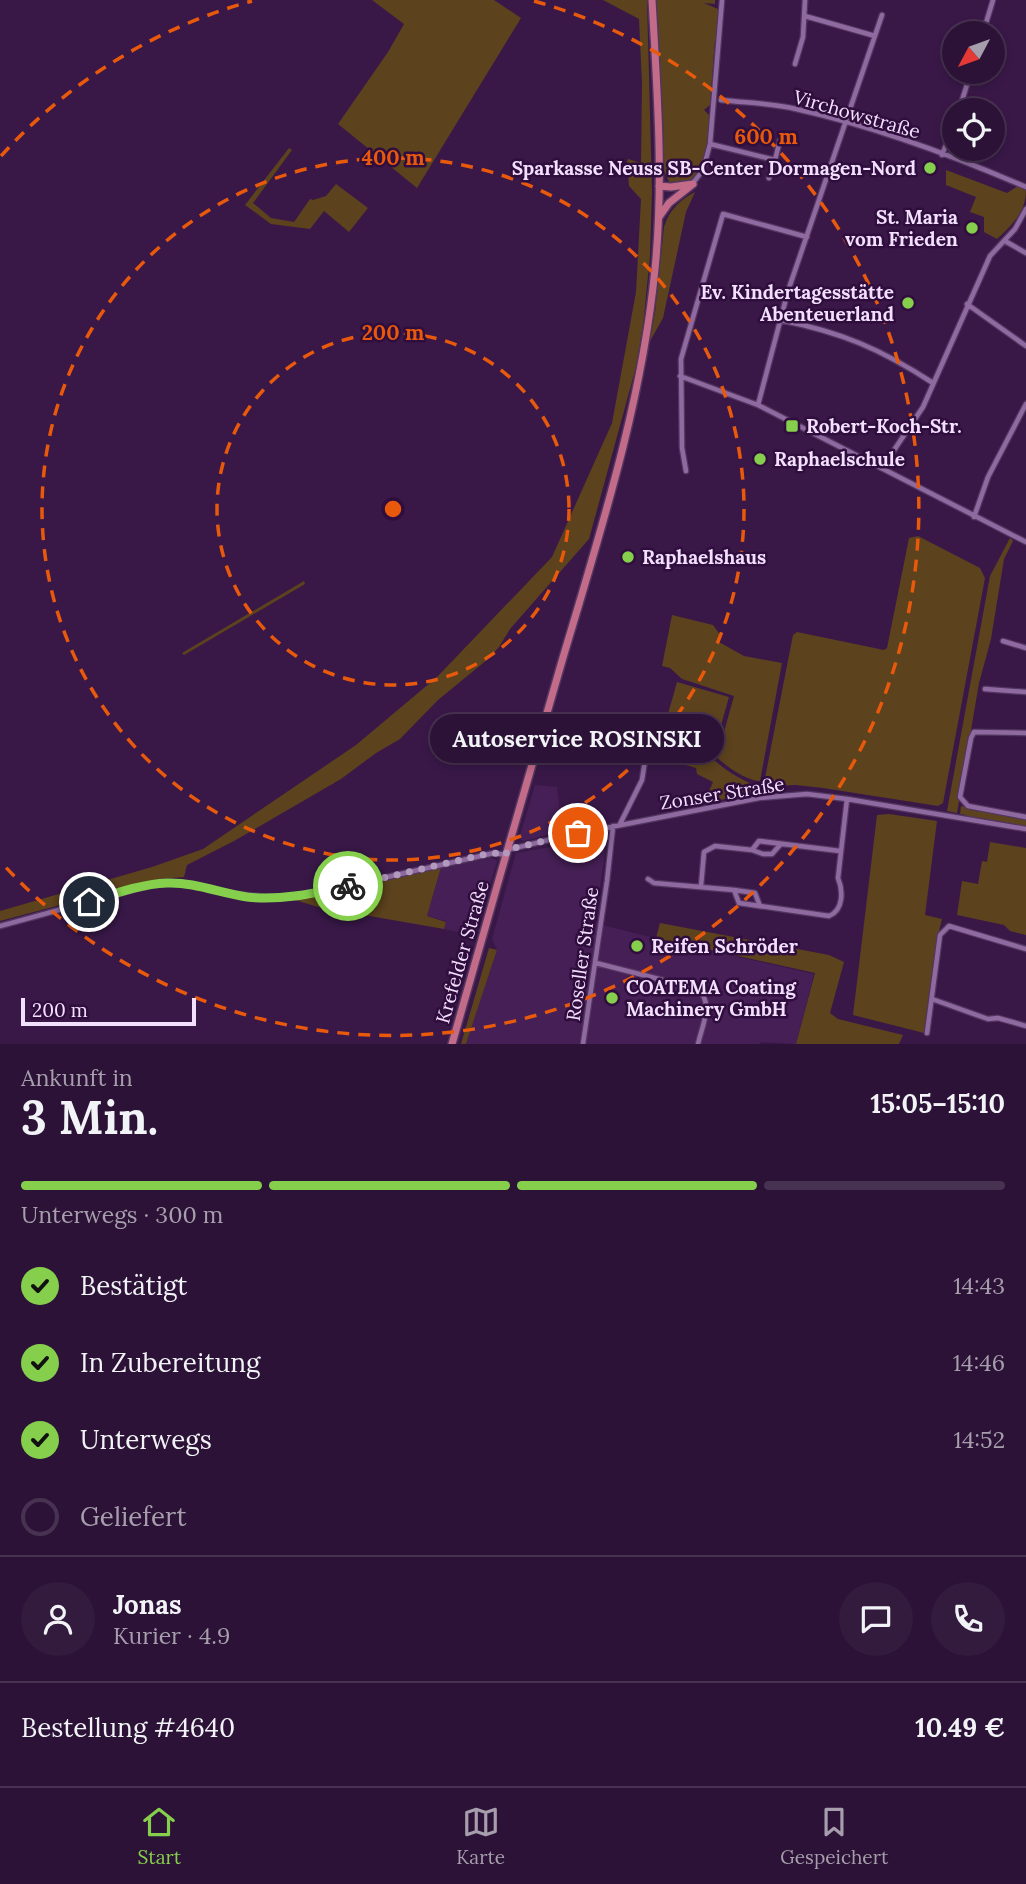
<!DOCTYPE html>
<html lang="de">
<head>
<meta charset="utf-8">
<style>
	:root { --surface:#2b1236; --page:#331b3e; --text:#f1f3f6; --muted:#a69ead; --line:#473251; --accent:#85cf4d }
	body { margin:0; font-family:Lora,serif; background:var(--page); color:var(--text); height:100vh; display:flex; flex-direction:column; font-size:26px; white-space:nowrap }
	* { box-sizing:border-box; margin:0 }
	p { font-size:23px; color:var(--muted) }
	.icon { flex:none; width:38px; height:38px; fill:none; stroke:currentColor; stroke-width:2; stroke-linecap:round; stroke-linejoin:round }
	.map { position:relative; height:1044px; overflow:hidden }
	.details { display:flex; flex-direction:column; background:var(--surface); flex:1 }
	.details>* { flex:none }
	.needle { width:46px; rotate:229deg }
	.controls { position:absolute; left:942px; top:21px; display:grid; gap:14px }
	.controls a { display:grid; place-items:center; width:63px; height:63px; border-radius:50%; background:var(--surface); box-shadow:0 4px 10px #0003,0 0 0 2px var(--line); font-size:35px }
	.scale { position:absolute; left:21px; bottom:18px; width:175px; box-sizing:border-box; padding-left:7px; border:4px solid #f3dffe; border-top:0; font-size:19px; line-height:24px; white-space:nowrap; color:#f3dffe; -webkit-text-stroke:5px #2f0d3d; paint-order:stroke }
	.pin { position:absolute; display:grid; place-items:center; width:60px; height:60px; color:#fff; margin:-30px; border:4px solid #fff; border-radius:50%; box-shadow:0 2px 7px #0007 }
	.courier { position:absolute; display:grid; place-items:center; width:70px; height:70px; margin:-35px; border:5px solid #85cf4d; border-radius:50%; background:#fff; color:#222; box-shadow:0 2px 9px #0007 }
	.bubble { position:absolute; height:49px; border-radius:24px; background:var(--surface); box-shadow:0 4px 10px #0003,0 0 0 2px var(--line); font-size:23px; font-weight:700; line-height:49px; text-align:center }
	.head em { font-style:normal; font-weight:700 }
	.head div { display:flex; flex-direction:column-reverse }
	.head { display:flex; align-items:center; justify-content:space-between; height:119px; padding:0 21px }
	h1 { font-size:46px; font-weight:700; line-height:52px }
	.bar { display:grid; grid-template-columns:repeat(4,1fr); gap:10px 7px; align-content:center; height:84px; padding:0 21px }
	.bar i { height:9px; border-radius:5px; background:var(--line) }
	.bar .on { background:var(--accent) }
	.bar p { grid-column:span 4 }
	.line { display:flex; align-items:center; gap:18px; padding:0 21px; border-top:2px solid var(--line) }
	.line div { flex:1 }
	.round { display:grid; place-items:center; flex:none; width:74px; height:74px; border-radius:37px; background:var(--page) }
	ol { padding:0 21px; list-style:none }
	li { display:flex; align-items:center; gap:21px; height:77px }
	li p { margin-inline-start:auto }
	li .icon { padding:7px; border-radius:50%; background:var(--accent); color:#111; stroke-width:4 }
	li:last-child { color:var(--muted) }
	li i { width:38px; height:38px; border:4px solid var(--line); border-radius:50% }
	.tabs { display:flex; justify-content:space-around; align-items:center; height:98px; border-top:2px solid var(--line); background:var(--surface); font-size:19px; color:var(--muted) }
	.tabs a { display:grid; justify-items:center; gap:4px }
	.tabs .on { color:var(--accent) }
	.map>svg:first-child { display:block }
</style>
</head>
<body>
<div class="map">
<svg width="1026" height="1044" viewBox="0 0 1026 1044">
	<rect width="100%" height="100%" fill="#391848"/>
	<path fill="#451f55" d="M535,785L557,787L562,831L524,841L519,839Z
		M607,837L595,923L642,935L814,974L796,1044L760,1042L759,1044H466L497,950L492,939L516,853Z
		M492,858L497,861L476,932L472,935L444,929L446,921L427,916L441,867Z"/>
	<path fill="#5c421d" d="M372,0H494L521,18L417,188L338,124L388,52L404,24Z
		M603,0H647L652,191L650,256L643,326L636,367L589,539L510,629L499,647L488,659L438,700L400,739L376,753L341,779L234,841L187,865L184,877L158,879L0,921V911L152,867L203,849L356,745L437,677L552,557L612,423L636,292L641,199L629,186L627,161L628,159L641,163L642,84L639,19Z
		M656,0H715V4L704,3L718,9V41L715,40L710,105L704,110L710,116C708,134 710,174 687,182C682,184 675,183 670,184L664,171L663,117Z
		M289,148L292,150L253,203L271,218L294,222L310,199L313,200L326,196L336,184L368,208L349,232L324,211L310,229L271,224L245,205Z
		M946,170L1007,193L1018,186L1026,190C1026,212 1012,225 997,239L984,232V217L970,212L976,197L946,185Z
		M695,192L686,212L663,318L649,343L655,312L664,227C669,210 680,200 695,192Z
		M918,536L980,568L985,578L943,803L938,806L823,788L796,785L767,786L764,783L793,635L797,632L884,650L887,648L909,538Z
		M1010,538L1013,541L1004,559L991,639L979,683L957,813L947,811L990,576Z
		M304,581L305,584L184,655L182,653Z
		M672,615L713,625L721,636L719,642L744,656L782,663L760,781C739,781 697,745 696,725L724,732L734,696L682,679L670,668L662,666Z
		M677,682L729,697L720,729L668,714Z
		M696,739C710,761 736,779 760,787L756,793L704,803L713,782L697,774L696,768L679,763L689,740Z
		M961,806L1026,819V827L966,817V815L960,814Z
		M889,814L937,821L925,915L942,919L936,944L924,1033L853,1015L877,815Z
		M990,842L1026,848V935L1010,931L1004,925L957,915L962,881L978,884L982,861L987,862Z
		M441,867L427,916L446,922L444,929L318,907L292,899L357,888Z
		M660,923L829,955L844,962L830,1013L838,1019L903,1035L899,1044H796L815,973L656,938Z
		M489,948L497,950L466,1044H461Z"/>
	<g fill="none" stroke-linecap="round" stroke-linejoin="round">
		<g stroke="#53365f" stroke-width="7">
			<path id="minor" d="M805,16L875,36
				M983,33L993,0
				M795,64L803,37L805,0
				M721,100C746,103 772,103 796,109C873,126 954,156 1026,187
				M959,110L971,72
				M710,144L775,160L769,178
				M942,155L954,125
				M775,160L780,140
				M693,183L703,170L710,144L722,0
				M1005,241L1026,253
				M967,304L1026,346
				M780,320C841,332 881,349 933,383
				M680,376L758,405L1026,542
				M758,405L788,291L882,15
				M882,468L923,407L990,256L1015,229L1026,209
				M686,471L682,448L681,359L723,214L807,237
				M974,517L988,477L1026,404
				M1003,641L1026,648
				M985,689L1026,692
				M1026,733L974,732L971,738L960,797L968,806L1026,817
				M620,824L642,780L648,741
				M507,850L565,836L759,798L807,794L847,799L1026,829
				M752,850L763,854H772L780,845
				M648,879L654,883L734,890L739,903L829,916C844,910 843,890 838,878L847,799
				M701,886L704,852L715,846L752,850L759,841L840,851
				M734,890L755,893L760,906
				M0,926L154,884L183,883L233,894L279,898L334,889L494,853L506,855
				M596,963L698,989C714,1003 702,1026 698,1044
				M932,999L988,1019L998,1018L1026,1026
				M927,1033L940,935L949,926L1026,949
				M583,1044L607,881L613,826"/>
		</g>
		<g stroke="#53365f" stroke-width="10">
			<path id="primary" d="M659,186L671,187L693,184
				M659,217L669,203L693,184
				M452,1044C489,916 524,789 562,661C600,533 642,403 655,269C664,180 657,89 652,0"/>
		</g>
		<use href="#minor" stroke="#8e6aa0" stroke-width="4.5"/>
		<use href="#primary" stroke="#c36c8a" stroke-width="7"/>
	</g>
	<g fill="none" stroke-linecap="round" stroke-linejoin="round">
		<path stroke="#b299be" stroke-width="7" stroke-dasharray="0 12.6" d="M348,886L482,855L494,853L506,855L507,850L514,848L578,833"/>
		<path stroke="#85cf4d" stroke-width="9" d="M89,902C114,894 141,884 167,883C194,882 220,893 247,897C281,901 315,893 348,886"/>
	</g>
	<g fill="none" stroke="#e8590c" stroke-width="3.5" stroke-dasharray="12 9">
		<circle cx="393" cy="509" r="176"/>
		<circle cx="393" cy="509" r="351"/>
		<path d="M1 156A527 527 0 0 1 252 1M534 1A527 527 0 1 1 1 862"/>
	</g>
	<g fill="#85cf4d" stroke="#2f0d3d" stroke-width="2.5">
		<circle cx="930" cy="168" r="7"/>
		<circle cx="972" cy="228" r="7"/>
		<circle cx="908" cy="303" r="7"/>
		<rect x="785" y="419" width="14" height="14" rx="3.5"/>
		<circle cx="760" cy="459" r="7"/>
		<circle cx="628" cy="557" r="7"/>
		<circle cx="637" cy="946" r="7"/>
		<circle cx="612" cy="998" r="7"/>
	</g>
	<g text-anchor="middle" stroke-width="5" stroke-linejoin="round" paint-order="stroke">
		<g font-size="19" fill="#f3dffe" stroke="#2f0d3d">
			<text transform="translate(857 114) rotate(16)" y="7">Virchowstraße</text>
			<text transform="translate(722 793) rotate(-9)" y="7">Zonser Straße</text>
			<text transform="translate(462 952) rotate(-74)" y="7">Krefelder Straße</text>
			<text transform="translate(582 954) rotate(-82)" y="7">Roseller Straße</text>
		</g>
		<g font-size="19" font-weight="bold" fill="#f3dffe" stroke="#2f0d3d" text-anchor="start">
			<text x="916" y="175" text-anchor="end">Sparkasse Neuss SB-Center Dormagen-Nord</text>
			<text x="958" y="224" text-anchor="end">St. Maria<tspan x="958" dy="22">vom Frieden</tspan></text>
			<text x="894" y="299" text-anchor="end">Ev. Kindertagesstätte<tspan x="894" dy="22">Abenteuerland</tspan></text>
			<text x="806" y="433">Robert-Koch-Str.</text>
			<text x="774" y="466">Raphaelschule</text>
			<text x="642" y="564">Raphaelshaus</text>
			<text x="651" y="953">Reifen Schröder</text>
			<text x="626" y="994">COATEMA Coating<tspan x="626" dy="22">Machinery GmbH</tspan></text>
		</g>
	</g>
	<circle cx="393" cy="509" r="10" fill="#e8590c" stroke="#2f0d3d" stroke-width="3.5"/>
	<g font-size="21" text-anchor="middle" font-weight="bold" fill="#e8590c" stroke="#2f0d3d" stroke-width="5" stroke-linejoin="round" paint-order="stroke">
		<text x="766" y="144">600 m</text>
		<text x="393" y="165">400 m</text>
		<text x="393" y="340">200 m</text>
	</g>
</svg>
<div class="controls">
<a><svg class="needle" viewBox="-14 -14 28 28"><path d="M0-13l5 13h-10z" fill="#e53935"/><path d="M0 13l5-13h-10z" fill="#a69ead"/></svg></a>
<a><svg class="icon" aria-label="locate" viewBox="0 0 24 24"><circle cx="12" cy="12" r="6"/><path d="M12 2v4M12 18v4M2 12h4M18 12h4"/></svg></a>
</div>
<div class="scale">200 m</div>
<div class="pin" style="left:578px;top:833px;background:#ea580c"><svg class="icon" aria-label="bag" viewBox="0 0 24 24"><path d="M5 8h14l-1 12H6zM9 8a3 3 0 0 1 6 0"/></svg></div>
<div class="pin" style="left:89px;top:902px;background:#1f2937"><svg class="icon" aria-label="home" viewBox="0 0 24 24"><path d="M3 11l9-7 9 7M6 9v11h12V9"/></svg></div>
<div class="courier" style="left:348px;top:886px"><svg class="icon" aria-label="bike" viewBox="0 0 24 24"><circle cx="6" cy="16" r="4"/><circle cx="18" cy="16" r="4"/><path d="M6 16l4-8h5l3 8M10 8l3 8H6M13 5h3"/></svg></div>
<div class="bubble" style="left:430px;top:714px;width:294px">Autoservice ROSINSKI</div>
</div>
<section class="details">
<div class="head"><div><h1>3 Min.</h1><p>Ankunft in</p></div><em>15:05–15:10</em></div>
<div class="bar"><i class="on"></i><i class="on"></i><i class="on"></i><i></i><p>Unterwegs · 300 m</p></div>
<ol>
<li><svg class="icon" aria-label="check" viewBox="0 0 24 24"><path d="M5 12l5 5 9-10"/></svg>Bestätigt<p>14:43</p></li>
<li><svg class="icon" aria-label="check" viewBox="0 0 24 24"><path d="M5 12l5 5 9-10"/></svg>In Zubereitung<p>14:46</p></li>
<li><svg class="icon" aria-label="check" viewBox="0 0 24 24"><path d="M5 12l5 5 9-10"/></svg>Unterwegs<p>14:52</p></li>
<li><i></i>Geliefert</li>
</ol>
<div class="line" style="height:126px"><a class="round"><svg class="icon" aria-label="person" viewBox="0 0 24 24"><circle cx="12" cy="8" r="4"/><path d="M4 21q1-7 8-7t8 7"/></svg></a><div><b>Jonas</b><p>Kurier · 4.9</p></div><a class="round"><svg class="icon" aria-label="chat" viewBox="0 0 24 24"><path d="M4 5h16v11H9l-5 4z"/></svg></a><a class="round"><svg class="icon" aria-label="phone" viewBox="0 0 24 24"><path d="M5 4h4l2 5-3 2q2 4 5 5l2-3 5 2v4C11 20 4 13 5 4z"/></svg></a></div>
<div class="line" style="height:91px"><div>Bestellung #4640</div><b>10.49 €</b></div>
</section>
<nav class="tabs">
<a class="on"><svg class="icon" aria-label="home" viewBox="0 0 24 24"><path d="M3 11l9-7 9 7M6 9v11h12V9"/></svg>Start</a>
<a><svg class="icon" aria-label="map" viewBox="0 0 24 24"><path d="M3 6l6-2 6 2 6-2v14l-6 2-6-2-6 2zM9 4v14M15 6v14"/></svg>Karte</a>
<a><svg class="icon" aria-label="saved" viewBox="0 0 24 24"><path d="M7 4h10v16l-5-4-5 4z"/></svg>Gespeichert</a>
</nav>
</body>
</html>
